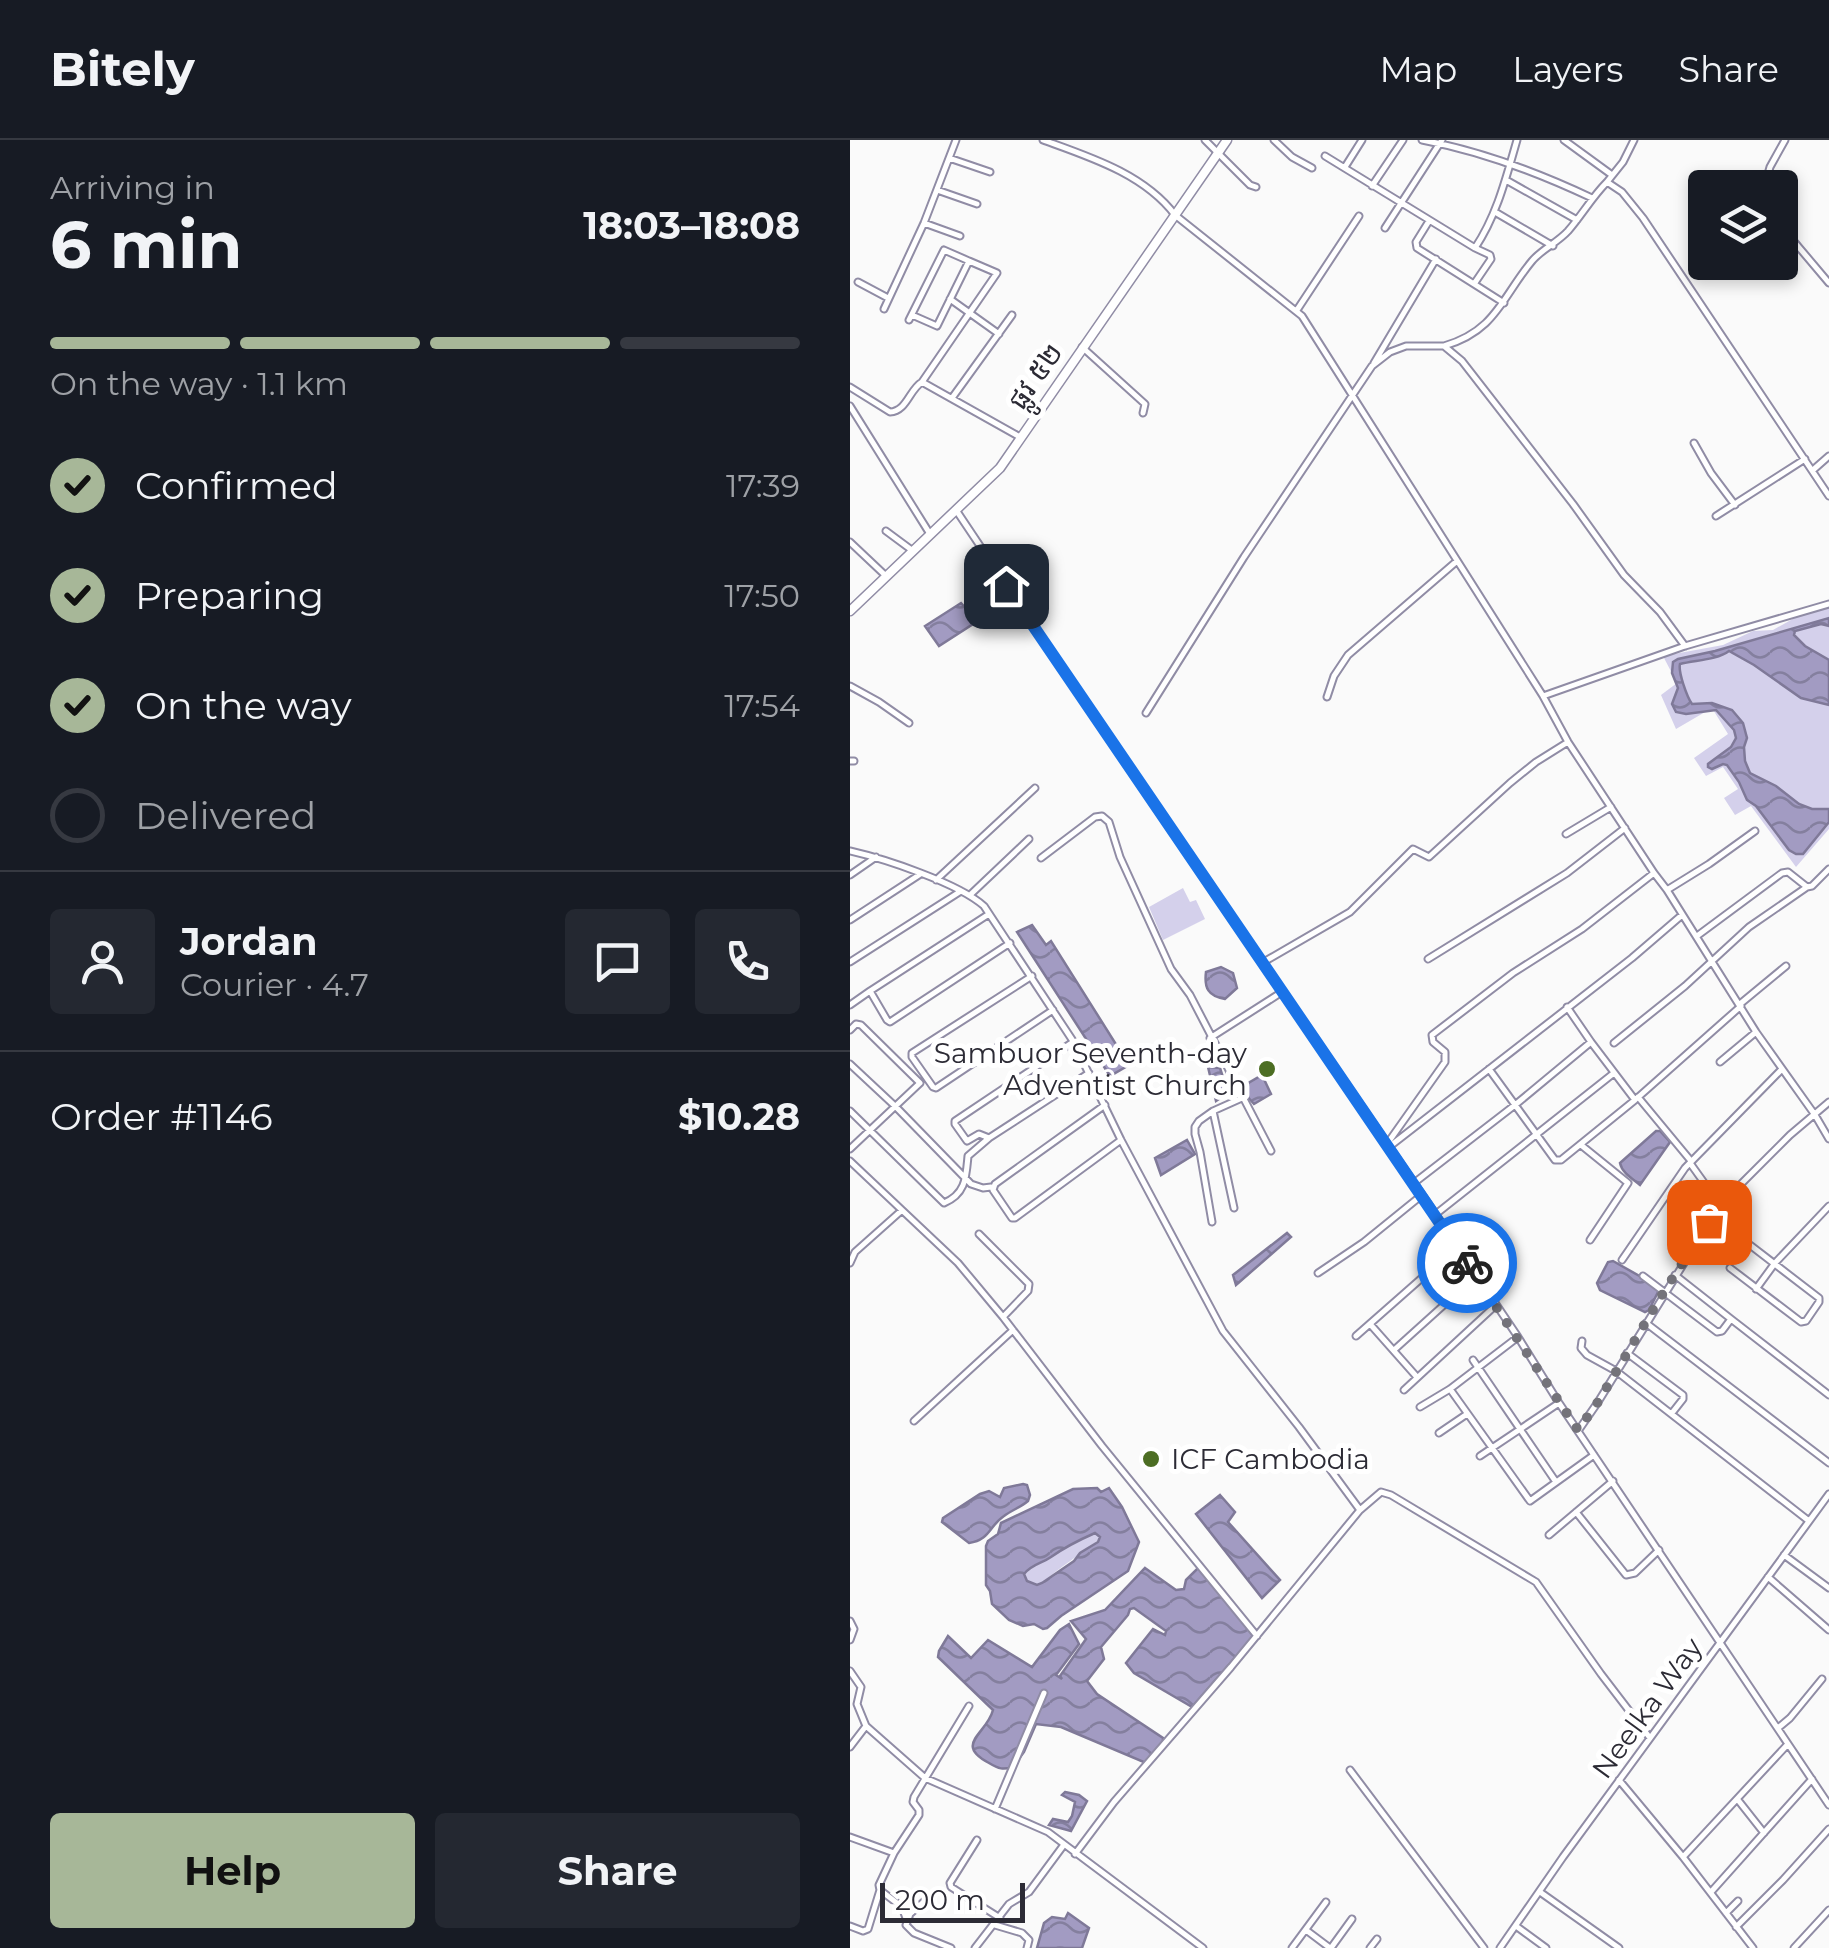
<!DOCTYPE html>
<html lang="en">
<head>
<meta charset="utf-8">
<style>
	:root { --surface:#171b24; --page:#242831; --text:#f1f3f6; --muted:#9ea1a6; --line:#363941; --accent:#a7b798 }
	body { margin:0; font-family:Montserrat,"Noto Sans Khmer",sans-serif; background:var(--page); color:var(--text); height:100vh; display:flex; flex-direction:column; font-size:38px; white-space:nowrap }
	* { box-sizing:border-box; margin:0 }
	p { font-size:32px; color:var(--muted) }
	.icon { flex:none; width:55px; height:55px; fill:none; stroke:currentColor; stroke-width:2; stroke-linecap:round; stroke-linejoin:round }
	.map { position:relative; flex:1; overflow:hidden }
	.side { display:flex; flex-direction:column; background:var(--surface); width:850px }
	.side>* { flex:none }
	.fabs { position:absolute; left:838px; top:30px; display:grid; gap:20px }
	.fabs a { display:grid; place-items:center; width:110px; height:110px; border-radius:10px; background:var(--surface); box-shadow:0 5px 15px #0003; font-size:50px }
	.scale { position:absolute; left:30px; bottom:25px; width:145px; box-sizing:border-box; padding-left:10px; border:5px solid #2c2b35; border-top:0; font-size:28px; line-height:35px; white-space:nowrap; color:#2c2b35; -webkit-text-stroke:8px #fff; paint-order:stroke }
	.pin { position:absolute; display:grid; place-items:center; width:85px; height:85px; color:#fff; margin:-42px; border-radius:20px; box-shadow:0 5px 15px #0006 }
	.courier { position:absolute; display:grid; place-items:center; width:100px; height:100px; margin:-50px; border:8px solid #1a73e8; border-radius:50%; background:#fff; color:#222; box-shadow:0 2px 12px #0007 }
	.head em { font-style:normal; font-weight:700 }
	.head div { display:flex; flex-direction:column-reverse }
	.head { display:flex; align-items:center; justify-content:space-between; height:170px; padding:0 50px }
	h1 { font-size:65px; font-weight:700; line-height:75px }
	.bar { display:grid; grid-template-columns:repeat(4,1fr); gap:15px 10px; align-content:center; height:120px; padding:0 50px }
	.bar i { height:12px; border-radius:8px; background:var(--line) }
	.bar .current { background:var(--accent) }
	.bar p { grid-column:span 4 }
	.line { display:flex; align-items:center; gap:25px; padding:0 50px; border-top:2px solid var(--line) }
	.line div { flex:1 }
	.round { display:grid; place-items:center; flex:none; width:105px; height:105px; border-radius:10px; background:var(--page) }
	ol { padding:0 50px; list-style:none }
	li { display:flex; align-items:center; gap:30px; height:110px }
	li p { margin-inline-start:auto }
	li .icon { padding:10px; border-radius:50%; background:var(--accent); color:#111; stroke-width:4 }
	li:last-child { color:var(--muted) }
	li i { width:55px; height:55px; border:5px solid var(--line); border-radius:50% }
	.cta { display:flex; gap:20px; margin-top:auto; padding:20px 50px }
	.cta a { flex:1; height:115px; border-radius:10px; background:var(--accent); color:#111; font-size:40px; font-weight:700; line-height:115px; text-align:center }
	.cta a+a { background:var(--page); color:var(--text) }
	header { display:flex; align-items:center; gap:60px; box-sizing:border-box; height:140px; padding:0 50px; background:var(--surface); border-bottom:2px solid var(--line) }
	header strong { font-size:48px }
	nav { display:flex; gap:55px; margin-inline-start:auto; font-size:35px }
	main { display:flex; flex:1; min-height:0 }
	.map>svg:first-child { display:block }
</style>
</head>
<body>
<header>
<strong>Bitely</strong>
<nav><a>Map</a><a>Layers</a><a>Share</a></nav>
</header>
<main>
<section class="side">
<div class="head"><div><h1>6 min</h1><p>Arriving in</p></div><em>18:03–18:08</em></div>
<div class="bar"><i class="current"></i><i class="current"></i><i class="current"></i><i></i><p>On the way · 1.1 km</p></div>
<ol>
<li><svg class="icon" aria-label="check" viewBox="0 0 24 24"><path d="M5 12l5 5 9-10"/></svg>Confirmed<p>17:39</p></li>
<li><svg class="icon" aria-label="check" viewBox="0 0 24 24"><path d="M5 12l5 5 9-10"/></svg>Preparing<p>17:50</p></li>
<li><svg class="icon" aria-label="check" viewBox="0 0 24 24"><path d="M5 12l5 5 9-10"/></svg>On the way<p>17:54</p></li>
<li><i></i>Delivered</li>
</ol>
<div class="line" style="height:180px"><a class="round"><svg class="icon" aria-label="person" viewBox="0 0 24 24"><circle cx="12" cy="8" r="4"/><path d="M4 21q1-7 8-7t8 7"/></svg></a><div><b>Jordan</b><p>Courier · 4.7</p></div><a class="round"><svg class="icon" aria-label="chat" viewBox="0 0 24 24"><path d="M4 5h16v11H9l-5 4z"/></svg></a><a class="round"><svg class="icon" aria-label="phone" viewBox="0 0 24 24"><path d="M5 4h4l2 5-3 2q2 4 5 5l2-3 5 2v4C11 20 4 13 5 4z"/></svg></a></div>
<div class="line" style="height:130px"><div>Order #1146</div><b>$10.28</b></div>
<div class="cta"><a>Help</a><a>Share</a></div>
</section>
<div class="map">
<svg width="979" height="1808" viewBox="0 0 979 1808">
	<defs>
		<pattern id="water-waves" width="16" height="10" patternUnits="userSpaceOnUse" patternTransform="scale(2.5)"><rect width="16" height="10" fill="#a29bc2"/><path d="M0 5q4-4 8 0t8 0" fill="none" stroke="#847f9e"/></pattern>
	</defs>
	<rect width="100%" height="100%" fill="#fafafa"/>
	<path fill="#d4d0eb" d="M973,462H979V689L946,727L901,666L885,675L874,658L888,649L873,627L856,636L844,618L878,594L862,568L826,589L811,555L827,543L813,516L873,505L903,491L923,490Z
		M333,748L340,762L346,760L355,779L313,800L299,767Z
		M245,1393L250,1396V1399C231,1414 210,1427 192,1443L187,1445L177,1442L174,1434C182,1424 191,1424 201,1417C215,1407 229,1400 245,1393Z"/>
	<path fill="url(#water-waves)" stroke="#7f7998" stroke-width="2.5" fill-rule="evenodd" d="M111,463L122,475L123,484L89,506L75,486Z
		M979,478V486L971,484L945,491L944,495L955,506L979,520V565L951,558L904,525L879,511C867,520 846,520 830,524C828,532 837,557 842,564L862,563L882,570L893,583L897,598L894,607L895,621L900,633L926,646L949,664L962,669H979V682L953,714H946L939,710L906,666L897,660L889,642L877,625L873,624L862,629L858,627V624L881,607L886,598L884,590L866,570L836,574L826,572L822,564L828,548L822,533L823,522L828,519L865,511Z
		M182,785L196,805L201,801L279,925L260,936L167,792Z
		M371,827L383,833L387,848L375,859C358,856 354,848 356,832Z
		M358,927L370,928L378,953L366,961Z
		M412,935L421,954L404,964L396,955L395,945Z
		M806,991H810L820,1002L790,1045C783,1039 772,1033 770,1023Z
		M337,1000L345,1014L311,1035L305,1018Z
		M437,1093L441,1097L386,1145L383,1135Z
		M763,1121L793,1138L809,1150L799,1170L795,1172L750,1150L747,1143L758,1122Z
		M173,1344L177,1345L180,1355L178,1361C171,1367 162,1370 154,1376C139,1386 140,1400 119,1403L92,1382L93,1378L130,1354L139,1351L150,1357L154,1348Z
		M247,1348L251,1352L259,1348L272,1367L289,1402L278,1431L211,1476L197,1488L193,1489L184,1484L173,1486L159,1480L142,1464L140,1451L136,1445V1406L138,1401L148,1394L151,1383L223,1349ZM245,1393L250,1397L248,1402L230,1413L224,1421L192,1443L187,1445L177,1441L174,1434C182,1424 191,1424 201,1417C215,1407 229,1400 245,1393Z
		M370,1355L385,1372L378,1382L430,1440L412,1458L346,1374Z
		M295,1428L326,1450L334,1449L336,1440L348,1428L404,1496L342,1567L284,1533L276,1523L303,1489L315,1495L316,1491L284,1468L280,1469L278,1475L251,1507L254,1519L237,1541L247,1554L313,1598V1603L296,1623L211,1587L186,1584L174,1612L163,1627C153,1630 149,1629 139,1623C103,1604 137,1594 143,1570L88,1517L89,1511L98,1496L121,1518L138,1500L182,1527L210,1490L219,1484L229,1504L206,1535L212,1539L210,1536L236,1499L221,1481L255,1470Z
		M215,1652L229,1655L237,1661L221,1691L199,1685L203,1679L218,1682L222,1676L225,1662L212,1655Z
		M218,1773L239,1788L232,1808H187L194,1783L202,1777L215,1779Z"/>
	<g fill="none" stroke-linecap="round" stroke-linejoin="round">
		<g stroke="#908ca5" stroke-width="9">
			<path id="minor" d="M193,0C240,17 294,34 325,75L452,176L693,556L718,602L804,733L817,750L906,892L965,975L979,999
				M355,0L400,45L406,47
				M424,0L442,17L462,28
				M572,0C631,11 687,32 742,58
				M714,0L762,35
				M784,0L773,22L757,42L772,52L793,78L979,356
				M475,16L625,108L640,115L641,119L624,144
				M99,18L140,32
				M495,27L512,0
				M656,40L727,80
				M522,46L553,0
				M914,48L920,27L935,0
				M87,50L127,64
				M645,72L703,106
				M579,81L566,102L567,108L654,163
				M74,83L110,96
				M930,85L979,143
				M535,88L592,0
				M625,108C647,75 656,38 667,0
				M8,142L38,158
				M100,159L149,194
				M34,169L74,83L106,0
				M447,170L509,76
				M59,180L94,110L119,121L87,186L62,175
				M594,206C646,191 652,157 682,121C692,109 707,103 718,91C732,75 742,57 757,42
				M232,207L295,264L293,273
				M524,223L586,119
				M72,242L147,133L119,121
				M0,247L40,272C57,271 59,250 72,242L170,297
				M102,258L162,175
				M0,266L80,394
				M844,303L861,333L885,365
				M963,330L979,316
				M106,370L243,575L586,1075L668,1197L709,1263L979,1665
				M866,376L955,319
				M36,391L63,411
				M0,402L36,436
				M0,546L29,562L59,583
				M693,556L835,506L979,464
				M477,557L484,536L498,515L607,421
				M296,573L394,417L522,226L540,212L556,206H594L612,221L723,364L774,435L810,472L835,506
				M0,621H4
				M716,694L761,667
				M0,711C35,719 108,743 134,766L223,901L271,1000L373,1191L449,1287L510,1370
				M191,718L245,677L252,676L259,682L270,717L321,829L340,855L421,1011
				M0,735L26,717
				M86,740L185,648
				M817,750L859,724L905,691
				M120,755L179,699
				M139,774L20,851L37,880L40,882L160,803
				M0,780L69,735
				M847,796L932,733L938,732L957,747L962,746L979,729
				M578,819L717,733L775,688
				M0,822L111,751
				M412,823L500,772L563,709L579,717L660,643L686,622L718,602
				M182,836L62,913V917L83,947L86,948L203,870
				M890,864L936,826
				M0,865L20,851
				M0,890L6,884L11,885L70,943L0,1009
				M360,898L432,852
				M223,902L105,981V984L117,1001L129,994L139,998L239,933
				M764,903L835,846L899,787L957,747
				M870,922L906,892
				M0,924L46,967L121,1044L133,1048L141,1047
				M639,929L705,1020H711L785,960L741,902L717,867
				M788,957L841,1021
				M785,960L891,866
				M255,965L145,1044L143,1050L162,1078H165L271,1000
				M0,971L94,1063C116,1054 116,1037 118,1016L139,998
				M537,1004L595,922V912L583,902L582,895L663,833L732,789L804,733
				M731,1005L778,1043L740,1100
				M539,1007L782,818L832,775
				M0,1021L108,1123L153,1177L252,1306L407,1496
				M840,1023L870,1065
				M564,1043L665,965L741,902
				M384,1068L363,971L392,958
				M586,1074L764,933
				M362,1082L350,1012L345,994V987L349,981L363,971
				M129,1094L179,1144L178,1151L153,1177
				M772,1120L835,1028L932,929
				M0,1123L5,1112L51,1071
				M880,1128L951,1182L956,1181L969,1162V1158L900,1105
				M468,1133L514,1102L572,1055
				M825,1135L881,1179
				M793,1136L867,1192L872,1191L881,1179L979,1255
				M906,1149L925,1123L979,1066
				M796,1183L979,1323
				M520,1184L566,1236
				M506,1196L607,1107
				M732,1201L731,1208L737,1215L766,1231L959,1381
				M544,1210L626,1136
				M777,1213L833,1255V1259L822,1273
				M623,1220L706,1342
				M600,1249L680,1361L744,1315
				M554,1250L646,1165
				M570,1267L600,1249L668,1197
				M64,1281L163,1190
				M728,1291L748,1262L870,1065L940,995L979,962
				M589,1293L617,1274
				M630,1316L709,1263
				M726,1372L776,1435L785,1433L809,1410
				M699,1395L763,1341
				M934,1415L979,1448
				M918,1437L979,1490
				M0,1481L4,1489L0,1500
				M0,1531L11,1547L7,1564L16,1586L75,1638L198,1692L353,1808
				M928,1588L940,1578L972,1539
				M0,1607L16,1586
				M500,1630L634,1808
				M769,1640L833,1717L903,1808
				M888,1660L914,1693
				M145,1669L194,1553
				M0,1697L44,1713L29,1745L30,1750L18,1789L13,1791L0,1786
				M127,1700L100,1743L101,1747L150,1778
				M44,1713L69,1675V1670L63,1662L64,1657L119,1566
				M225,1714L264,1662L381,1527L510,1370L531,1352L541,1355L686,1442L751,1534L800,1598
				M833,1717L938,1604
				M30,1750L52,1767L57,1781
				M690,1752L769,1808
				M861,1752L962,1639
				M79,1757L60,1774L56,1785L64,1793L101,1808
				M876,1773L888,1761
				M145,1785L172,1793L179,1800L177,1808
				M666,1786L696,1808
				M886,1787L933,1740L979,1689
				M456,1790L480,1808
				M125,1808L159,1764L179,1752L213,1706
				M442,1808L476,1762
				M481,1808L502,1779
				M520,1808L527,1799
				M650,1808L713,1717L979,1354
				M944,1808L979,1770"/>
		</g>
		<g stroke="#908ca5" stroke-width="11">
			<path id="tertiary" d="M0,471L150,328L377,0"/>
		</g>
		<use href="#minor" stroke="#fff" stroke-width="5"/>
		<use href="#tertiary" stroke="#fff" stroke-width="8"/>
	</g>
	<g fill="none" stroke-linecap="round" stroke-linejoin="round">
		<path stroke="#74737a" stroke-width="10" stroke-dasharray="0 18" d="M617,1123L728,1290L748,1262L815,1150L859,1082"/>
		<path stroke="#1a73e8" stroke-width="12" d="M156,446L617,1123"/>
	</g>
	<g fill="#4d6e24" stroke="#fff" stroke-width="4">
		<circle cx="417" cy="929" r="10"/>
		<circle cx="301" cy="1319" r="10"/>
	</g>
	<g text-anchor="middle" stroke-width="10" stroke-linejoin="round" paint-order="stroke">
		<g font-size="28" fill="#2c2b35" stroke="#fff">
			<text transform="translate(185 236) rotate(-55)" y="10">ផ្លូវ ៥២</text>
			<text transform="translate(797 1568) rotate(-54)" y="10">Neelka Way</text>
		</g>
		<g font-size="28" fill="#2c2b35" stroke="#fff" text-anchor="end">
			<text x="397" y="923">Sambuor Seventh-day<tspan x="397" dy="32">Adventist Church</tspan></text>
			<text x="321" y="1329" text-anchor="start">ICF Cambodia</text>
		</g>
	</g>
</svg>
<div class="fabs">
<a><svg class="icon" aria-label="layers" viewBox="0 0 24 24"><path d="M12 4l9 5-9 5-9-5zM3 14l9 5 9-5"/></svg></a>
</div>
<div class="scale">200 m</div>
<div class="pin" style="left:859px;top:1082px;background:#ea580c"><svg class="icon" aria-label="bag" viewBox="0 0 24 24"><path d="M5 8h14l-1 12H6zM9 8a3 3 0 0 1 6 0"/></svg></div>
<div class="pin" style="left:156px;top:446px;background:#1f2937"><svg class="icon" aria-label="home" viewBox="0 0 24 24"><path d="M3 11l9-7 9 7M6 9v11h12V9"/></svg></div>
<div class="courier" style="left:617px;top:1123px"><svg class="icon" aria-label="bike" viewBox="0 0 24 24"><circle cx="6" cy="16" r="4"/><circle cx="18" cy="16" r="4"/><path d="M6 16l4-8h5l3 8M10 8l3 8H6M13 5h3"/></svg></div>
</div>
</main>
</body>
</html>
